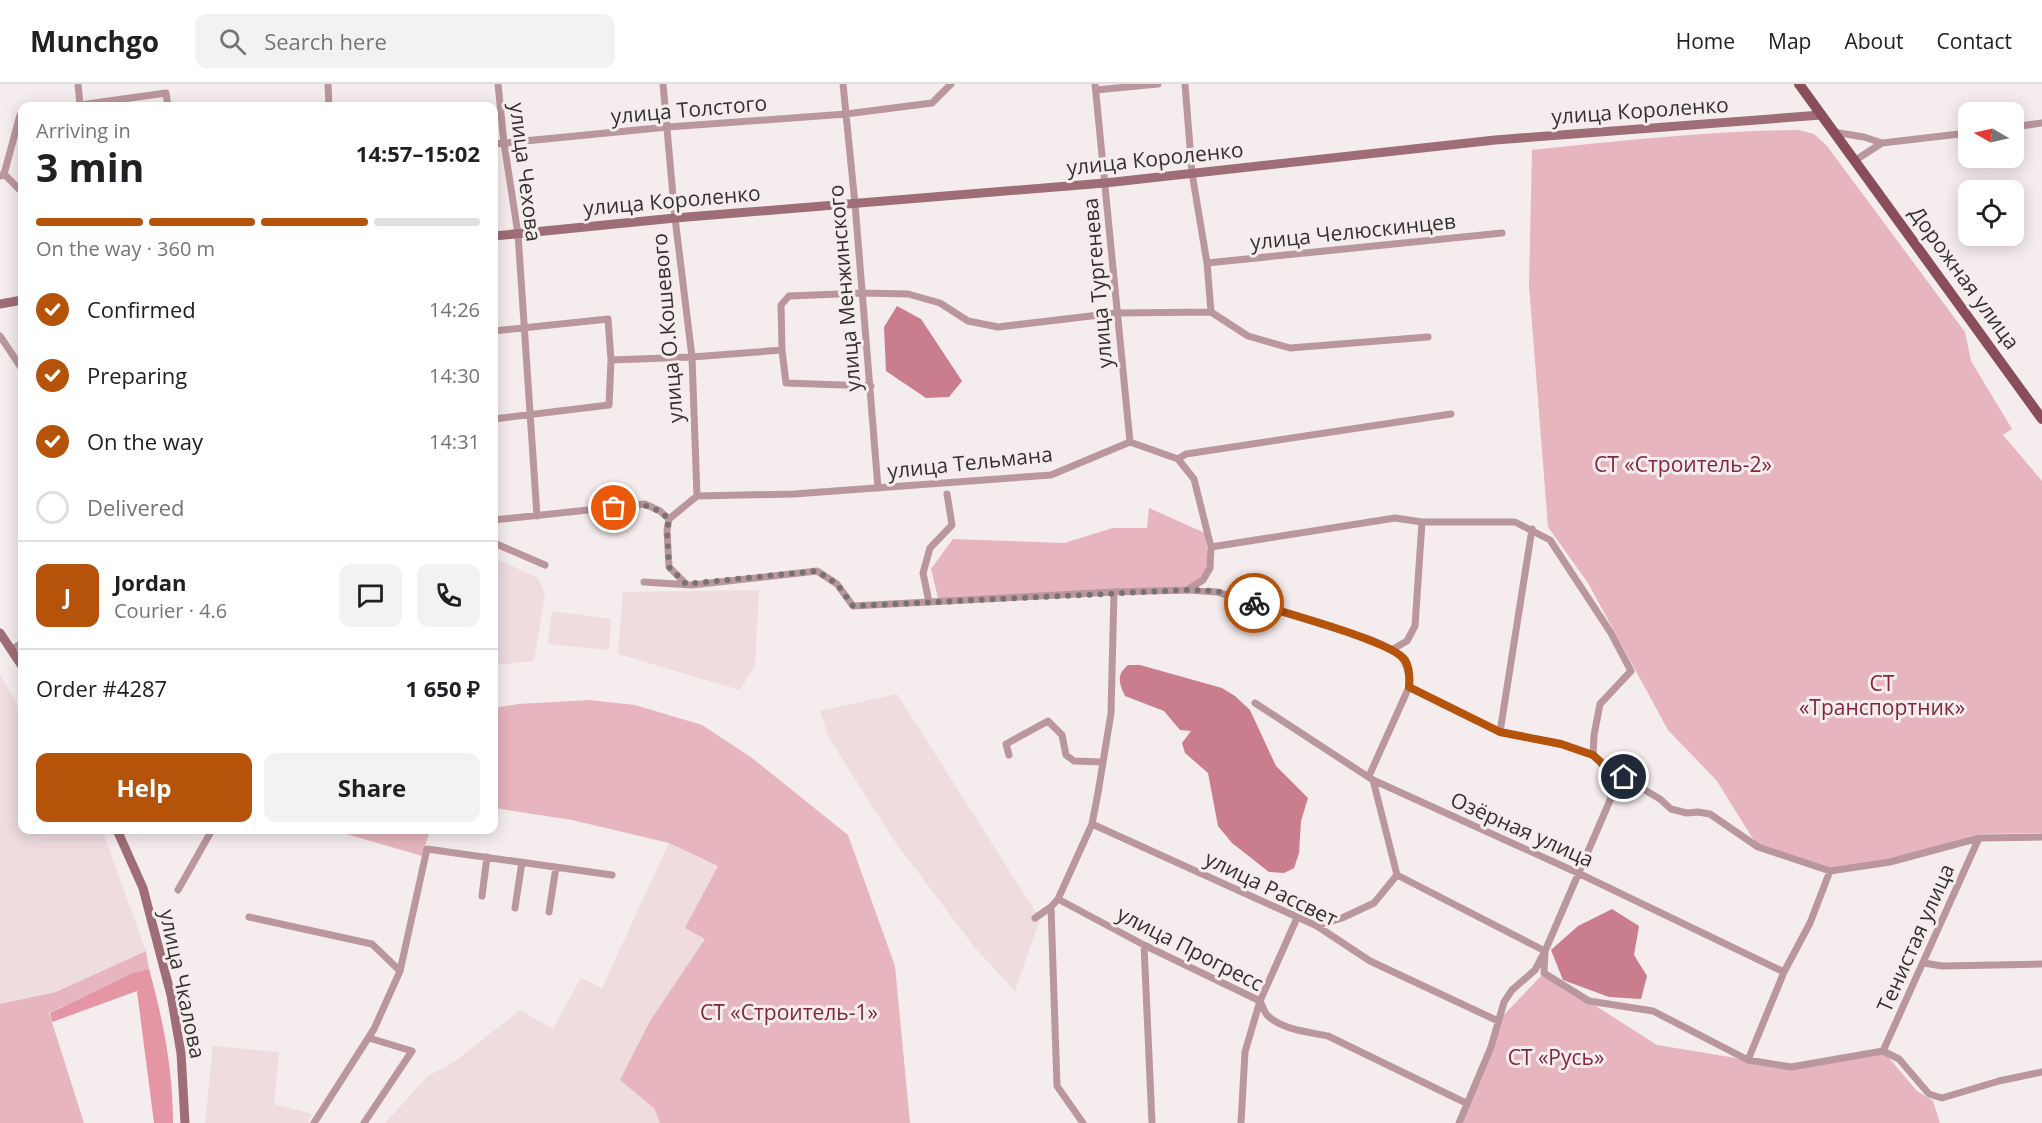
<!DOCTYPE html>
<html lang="en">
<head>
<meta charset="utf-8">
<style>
	:root { --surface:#fff; --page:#f2f2f2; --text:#202124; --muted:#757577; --line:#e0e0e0; --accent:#b45309 }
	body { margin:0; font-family:"Open Sans",sans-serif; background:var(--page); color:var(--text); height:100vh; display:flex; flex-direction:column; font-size:22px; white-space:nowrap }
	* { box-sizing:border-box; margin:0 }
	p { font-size:20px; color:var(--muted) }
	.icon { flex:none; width:33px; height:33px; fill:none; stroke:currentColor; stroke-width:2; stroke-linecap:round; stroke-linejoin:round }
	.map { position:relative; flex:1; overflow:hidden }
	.panel { position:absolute; left:18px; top:18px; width:480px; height:732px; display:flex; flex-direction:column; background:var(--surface); border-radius:12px; box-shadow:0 3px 15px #0003 }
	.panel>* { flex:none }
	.needle { width:39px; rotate:279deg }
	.controls { position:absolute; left:1958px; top:18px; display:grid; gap:12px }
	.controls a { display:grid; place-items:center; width:66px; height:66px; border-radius:12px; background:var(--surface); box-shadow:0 3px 15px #0003; font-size:30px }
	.pin { position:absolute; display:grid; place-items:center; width:51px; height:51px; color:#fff; margin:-26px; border:3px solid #fff; border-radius:50%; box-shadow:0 2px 6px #0007 }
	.courier { position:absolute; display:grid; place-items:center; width:60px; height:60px; margin:-30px; border:4px solid #b45309; border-radius:50%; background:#fff; color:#222; box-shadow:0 2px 8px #0007 }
	.summary em { font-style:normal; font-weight:700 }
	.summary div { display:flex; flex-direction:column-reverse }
	.summary { display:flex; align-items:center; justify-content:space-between; height:102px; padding:0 18px }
	h1 { font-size:39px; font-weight:700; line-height:45px }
	.bar { display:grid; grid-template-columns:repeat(4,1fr); gap:9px 6px; align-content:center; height:72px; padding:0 18px }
	.bar i { height:8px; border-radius:4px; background:var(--line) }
	.bar .on { background:var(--accent) }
	.bar p { grid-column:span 4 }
	.line { display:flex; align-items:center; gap:15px; padding:0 18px; border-top:2px solid var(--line) }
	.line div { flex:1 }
	.round { display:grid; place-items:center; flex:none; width:63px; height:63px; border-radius:12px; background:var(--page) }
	ol { padding:0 18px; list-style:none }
	li { display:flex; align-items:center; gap:18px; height:66px }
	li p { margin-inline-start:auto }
	li .icon { padding:6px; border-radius:50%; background:var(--accent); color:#fff; stroke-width:4 }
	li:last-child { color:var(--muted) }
	li i { width:33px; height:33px; border:3px solid var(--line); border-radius:50% }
	.cta { display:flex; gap:12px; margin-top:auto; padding:12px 18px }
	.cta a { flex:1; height:69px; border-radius:12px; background:var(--accent); color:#fff; font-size:24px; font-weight:700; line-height:69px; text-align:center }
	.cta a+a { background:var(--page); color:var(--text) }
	header { display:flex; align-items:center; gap:36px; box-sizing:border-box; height:84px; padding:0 30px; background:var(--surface); border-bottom:2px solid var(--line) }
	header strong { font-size:28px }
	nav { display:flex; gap:33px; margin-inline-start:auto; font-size:21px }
	.search { width:420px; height:54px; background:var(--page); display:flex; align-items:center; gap:15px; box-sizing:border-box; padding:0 21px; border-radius:12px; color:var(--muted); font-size:22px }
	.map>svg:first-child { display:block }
</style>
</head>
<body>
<header>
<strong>Munchgo</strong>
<div class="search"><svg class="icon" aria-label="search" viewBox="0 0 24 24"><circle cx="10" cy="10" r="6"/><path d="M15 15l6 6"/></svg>Search here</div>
<nav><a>Home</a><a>Map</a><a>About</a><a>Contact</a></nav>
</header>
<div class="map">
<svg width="2042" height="1039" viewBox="0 0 2042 1039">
	<rect width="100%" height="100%" fill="#f5eced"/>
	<path fill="#eedcdf" d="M494,474L538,494L545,510L534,577L494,581Z
		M759,506L755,581L740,606L618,570L623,508Z
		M552,527L611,535L609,566L548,560Z
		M0,591L22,628V746H102L146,867L56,908L0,920Z
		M897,610L1040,835L1015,907L975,864L893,755L829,654L820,627Z
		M669,759L718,782L686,844L705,855L650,937L654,1024L660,1039H385L428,992L454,978L520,926L553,945L581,894L602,904Z
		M213,962L279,968L274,1020L312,1030L307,1039H205Z"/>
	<path fill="#e6b5bd" d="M1799,46L1814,50L1827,62L1965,248L1971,277L2012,345L2003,351L2042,397V749L1978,750L1890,778L1830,787L1758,763L1717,697L1668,646L1588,499L1548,443L1529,201L1532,66C1621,57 1709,47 1799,46Z
		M1149,424L1205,449L1208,473L1206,488L1187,506L939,518L931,485L953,455L1064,459L1113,444H1147Z
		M589,616L635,621L702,641L752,674L848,751L895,882L910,1039H660L654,1024L620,996L650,937L705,855L685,844L718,782L669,759L572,736L494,724V624L518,620Z
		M333,746H430L422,772Z
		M146,867L149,885L132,889L49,929L84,1039H0V920L56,908Z
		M1544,889L1657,961L1791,983L1883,967L1917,1007L1933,1017L1940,1039H1459L1498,937Z"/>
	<path fill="#e496a5" d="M149,885C163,935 173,986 173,1039H154L137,907L52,938L50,929L132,889Z"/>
	<path fill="#ca7e8d" d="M897,222L921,235L962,297L949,313L926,314L886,287L884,243Z
		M1128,581H1140L1222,604L1235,612L1250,626L1276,682L1308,714L1301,737L1299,769L1294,784L1284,789L1269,788L1232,759L1218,742L1208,689L1185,669L1182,659L1191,647L1180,646L1164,627L1125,612C1119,599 1116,591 1128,581Z
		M1612,825L1639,842L1634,871L1647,892L1641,915L1609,913L1563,896L1551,866L1578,842Z"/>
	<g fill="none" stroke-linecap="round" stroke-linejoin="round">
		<path stroke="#ba979d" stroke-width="7" d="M328,0L329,22
			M498,0L504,59L518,150L537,432
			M663,0L675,134L692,273L697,412
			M843,0L855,120L878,404
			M1095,0L1130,358
			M1185,0L1192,89L1207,179L1211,228
			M1096,6L1158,0
			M80,21L166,9L168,22
			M69,22L80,21L78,0
			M2013,43L2042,39
			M1833,48L1864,53L1882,59
			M494,60L668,43L846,30L932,19L951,0
			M1854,77L1882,59L1968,49
			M4,90L20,31H22
			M0,92L4,90L22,108
			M1207,179L1502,149
			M1211,228L1248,252L1290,264L1428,253
			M494,247L608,235L611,276
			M0,252L22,285
			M782,266L781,221L789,212L863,209L908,210L940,219L968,237L998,243L1116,229L1211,228
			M494,335L609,321L611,276L692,273L782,266L786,299L871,302
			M1178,375L1194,395L1211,463L1210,484L1203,496L1187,506
			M669,435L697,412L794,410L1051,391L1130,358L1178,375L1186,370L1451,330
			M669,435L667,446L669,483L686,500
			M494,436L645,420L660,427L669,435
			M494,459L545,481
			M1211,463L1395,434L1422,438H1515L1550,456L1611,549L1631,587L1600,620L1594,651L1593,671
			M644,498L692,501L817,487L837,500L853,522L1114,508L1187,506L1217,508L1369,555C1395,566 1410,571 1409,603L1500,648L1561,660L1593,671L1606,683L1660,715L1671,725L1687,729L1698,728L1710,730L1758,763L1830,787L1890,778L1979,754L2042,753
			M929,518L923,489L930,464L952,441L947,410
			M1393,565L1407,557L1415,542L1422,438
			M11,566L22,559
			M1255,619L1373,696L1578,789L1784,888
			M1500,648L1532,445
			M1009,671L1006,660L1048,637L1062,651L1066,671L1074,677L1103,678
			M1369,692L1409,603
			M1092,740L1317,842L1370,877L1498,937
			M1397,791L1545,867L1544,889L1589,917L1653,927L1748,976L1791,983L1883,967L1899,975L1929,1010L1942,1014L1999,997L2042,988
			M178,806L212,746
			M482,812L487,773
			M1058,815L1144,861L1260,917C1262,921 1264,927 1267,931C1282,946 1309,948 1328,952L1466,1019
			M1051,823L1057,1002L1083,1039
			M515,824L522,778
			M549,828L556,783
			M249,833L372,860L400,887
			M1035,834L1051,823L1058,815L1092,740L1098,709L1111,629L1114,508
			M1317,842L1342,834L1374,819L1397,791L1373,696
			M1144,861L1152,1039
			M1924,879L1942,882L2042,880
			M1883,967L1979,754
			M1748,976L1784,888L1810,839L1830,787
			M314,1039L374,945L400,887L427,765L612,791
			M364,1039L412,967L369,954
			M1241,1039L1245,968L1260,917L1297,834
			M1459,1039L1491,963L1504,918L1512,906L1535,886L1545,867L1611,714L1606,683"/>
		<path stroke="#9f6d76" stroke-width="9" d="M494,152L675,134L1105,99L1495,56L1821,31
			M0,220L22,216
			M0,549L22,582
			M117,746L143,804L171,911L181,969L185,1039"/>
		<path stroke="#894e5a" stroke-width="10" d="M1799,0L2042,335"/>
	</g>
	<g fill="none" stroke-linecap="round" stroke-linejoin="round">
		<path stroke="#787273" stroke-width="6" stroke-dasharray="0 10.8" d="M614,424C640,421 648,417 669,435L667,446L669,483L686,500L817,487L837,500L853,522L1187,506L1217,507L1254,519"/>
		<path stroke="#b45309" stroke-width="8" d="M1254,519C1281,528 1392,557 1405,576C1410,585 1410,594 1409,603L1500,648L1561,660L1593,671L1606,683L1624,693"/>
	</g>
	<g text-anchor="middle" stroke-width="6" stroke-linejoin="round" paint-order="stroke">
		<g font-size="21" fill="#343131" stroke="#f5eced">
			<text transform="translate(689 26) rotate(-5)" y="7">улица Толстого</text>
			<text transform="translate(1640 27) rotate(-4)" y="7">улица Короленко</text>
			<text transform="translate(1155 75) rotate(-6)" y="7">улица Короленко</text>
			<text transform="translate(525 88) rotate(83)" y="7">улица Чехова</text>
			<text transform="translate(672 117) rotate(-5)" y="7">улица Короленко</text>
			<text transform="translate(1353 148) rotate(-6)" y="7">улица Челюскинцев</text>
			<text transform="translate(1964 194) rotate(54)" y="7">Дорожная улица</text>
			<text transform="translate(1098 199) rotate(-95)" y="7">улица Тургенева</text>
			<text transform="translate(845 204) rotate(-95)" y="7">улица Менжинского</text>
			<text transform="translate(668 244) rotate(-95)" y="7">улица О.Кошевого</text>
			<text transform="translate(970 379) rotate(-6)" y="7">улица Тельмана</text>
			<text transform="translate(1522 746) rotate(24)" y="7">Озёрная улица</text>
			<text transform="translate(1271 805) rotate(26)" y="7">улица Рассвет</text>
			<text transform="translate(1916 854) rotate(-66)" y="7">Тенистая улица</text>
			<text transform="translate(1190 865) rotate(27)" y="7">улица Прогресс</text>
			<text transform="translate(182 900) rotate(78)" y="7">улица Чкалова</text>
		</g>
		<g font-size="21" fill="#802640" stroke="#f5eced">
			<text x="1683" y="388">СТ «Строитель-2»</text>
			<text x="1882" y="607">СТ<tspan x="1882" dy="24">«Транспортник»</tspan></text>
			<text x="789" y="936">СТ «Строитель-1»</text>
			<text x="1556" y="981">СТ «Русь»</text>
		</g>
	</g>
</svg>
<div class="controls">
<a><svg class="needle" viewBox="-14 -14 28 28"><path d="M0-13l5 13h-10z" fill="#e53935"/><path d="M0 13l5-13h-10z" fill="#757577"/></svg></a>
<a><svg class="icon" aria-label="locate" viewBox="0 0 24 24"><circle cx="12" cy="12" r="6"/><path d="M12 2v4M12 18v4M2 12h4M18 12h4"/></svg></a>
</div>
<div class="pin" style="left:614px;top:424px;background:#ea580c"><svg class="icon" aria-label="bag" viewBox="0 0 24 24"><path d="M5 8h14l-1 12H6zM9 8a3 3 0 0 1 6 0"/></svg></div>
<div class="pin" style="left:1624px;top:693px;background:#1f2937"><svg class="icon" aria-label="home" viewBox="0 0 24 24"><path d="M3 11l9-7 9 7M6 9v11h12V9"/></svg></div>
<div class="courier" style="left:1254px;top:519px"><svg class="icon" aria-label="bike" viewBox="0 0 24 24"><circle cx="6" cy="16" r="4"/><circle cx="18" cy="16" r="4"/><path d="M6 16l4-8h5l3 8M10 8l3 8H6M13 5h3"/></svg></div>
<section class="panel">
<div class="summary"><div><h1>3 min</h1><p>Arriving in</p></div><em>14:57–15:02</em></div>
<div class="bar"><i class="on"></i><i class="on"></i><i class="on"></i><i></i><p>On the way · 360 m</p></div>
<ol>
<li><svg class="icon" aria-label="check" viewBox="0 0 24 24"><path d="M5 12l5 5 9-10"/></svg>Confirmed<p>14:26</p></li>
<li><svg class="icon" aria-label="check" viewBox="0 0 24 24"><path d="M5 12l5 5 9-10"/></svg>Preparing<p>14:30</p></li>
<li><svg class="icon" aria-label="check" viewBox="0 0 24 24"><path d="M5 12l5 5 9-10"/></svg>On the way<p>14:31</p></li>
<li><i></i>Delivered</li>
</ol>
<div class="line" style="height:108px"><b class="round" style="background:var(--accent);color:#fff">J</b><div><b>Jordan</b><p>Courier · 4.6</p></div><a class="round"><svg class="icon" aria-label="chat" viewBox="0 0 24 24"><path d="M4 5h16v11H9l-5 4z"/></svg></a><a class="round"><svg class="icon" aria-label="phone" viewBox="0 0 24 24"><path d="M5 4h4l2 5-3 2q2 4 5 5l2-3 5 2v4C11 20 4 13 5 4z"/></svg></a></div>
<div class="line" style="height:78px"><div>Order #4287</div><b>1 650 ₽</b></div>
<div class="cta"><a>Help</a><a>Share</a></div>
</section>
</div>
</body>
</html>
